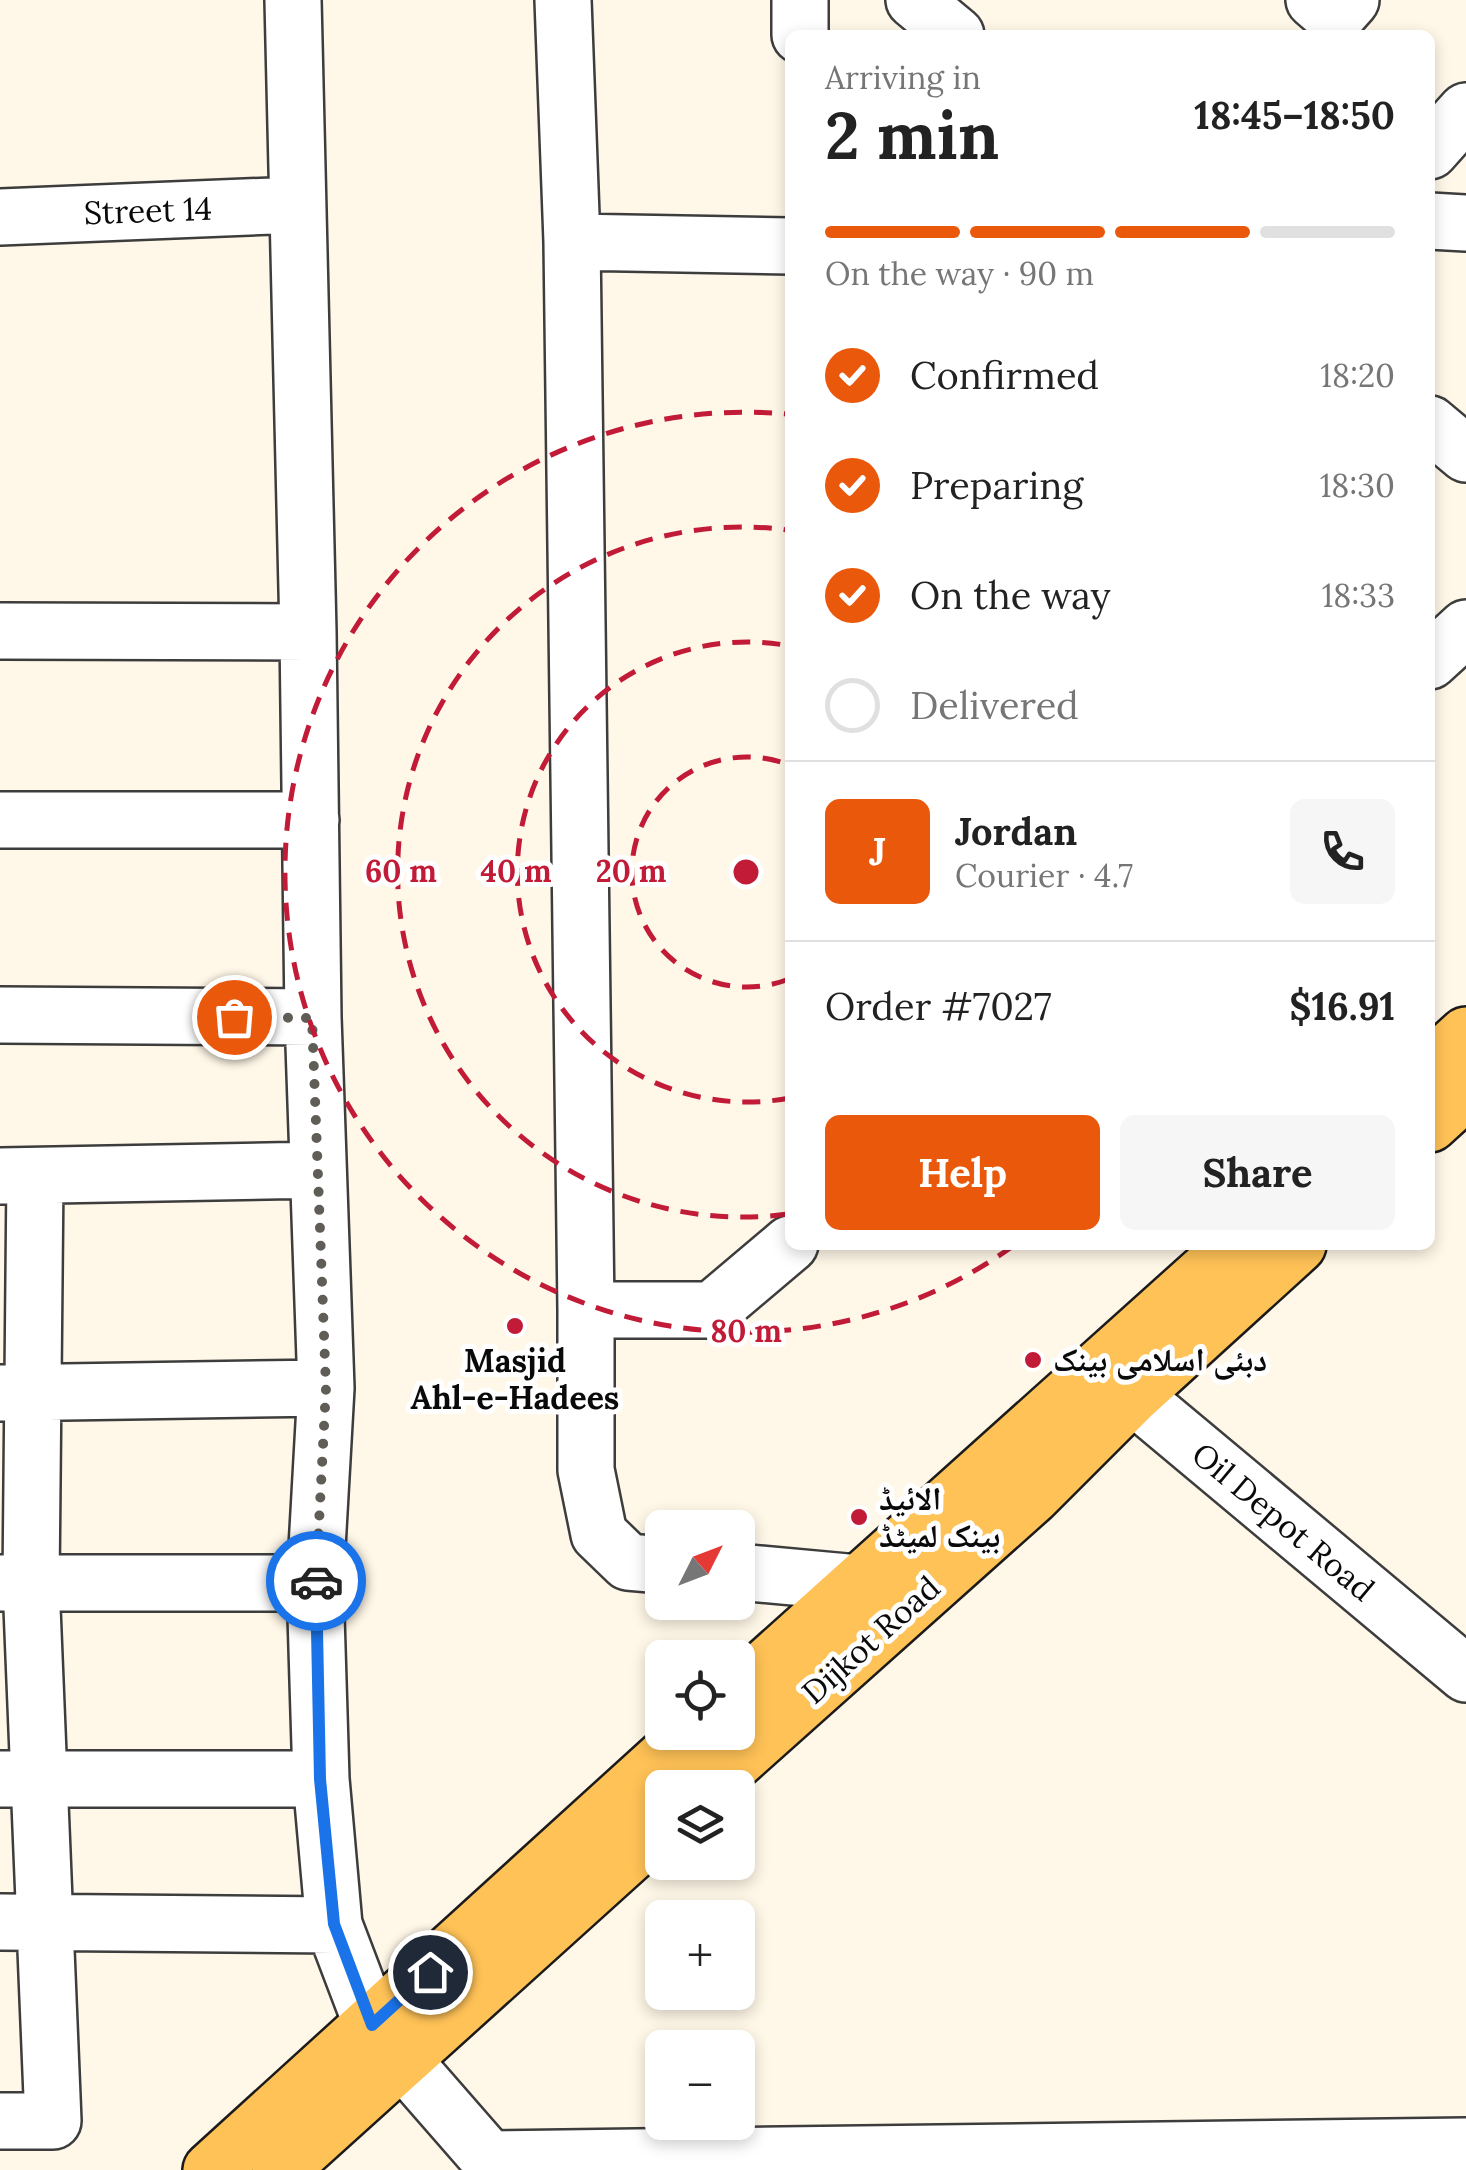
<!DOCTYPE html>
<html lang="en">
<head>
<meta charset="utf-8">
<style>
	:root { --surface:#fff; --page:#f6f6f6; --text:#222; --muted:#767676; --line:#e0e0e0; --accent:#ea580c }
	body { margin:0; font-family:Lora,"Noto Naskh Arabic",serif; background:var(--page); color:var(--text); height:100vh; display:flex; flex-direction:column; font-size:38px; white-space:nowrap }
	* { box-sizing:border-box; margin:0 }
	p { font-size:32px; color:var(--muted) }
	.icon { flex:none; width:55px; height:55px; fill:none; stroke:currentColor; stroke-width:2; stroke-linecap:round; stroke-linejoin:round }
	.map { position:relative; flex:1; overflow:hidden }
	.panel { position:absolute; left:785px; top:30px; width:650px; height:1220px; display:flex; flex-direction:column; background:var(--surface); border-radius:15px; box-shadow:0 5px 15px #0003 }
	.panel>* { flex:none }
	.needle { width:65px; rotate:48deg }
	.buttons { position:absolute; left:645px; top:1510px; display:grid; gap:20px }
	.buttons a { display:grid; place-items:center; width:110px; height:110px; border-radius:15px; background:var(--surface); box-shadow:0 5px 15px #0003; font-size:50px }
	.pin { position:absolute; display:grid; place-items:center; width:85px; height:85px; color:#fff; margin:-42px; border:5px solid #fff; border-radius:50%; box-shadow:0 2px 10px #0007 }
	.courier { position:absolute; display:grid; place-items:center; width:100px; height:100px; margin:-50px; border:8px solid #1a73e8; border-radius:50%; background:#fff; color:#222; box-shadow:0 2px 12px #0007 }
	.summary em { font-style:normal; font-weight:800 }
	.summary div { display:flex; flex-direction:column-reverse }
	.summary { display:flex; align-items:center; justify-content:space-between; height:170px; padding:0 40px }
	h1 { font-size:65px; font-weight:800; line-height:75px }
	.bar { display:grid; grid-template-columns:repeat(4,1fr); gap:15px 10px; align-content:center; height:120px; padding:0 40px }
	.bar i { height:12px; border-radius:8px; background:var(--line) }
	.bar .current { background:var(--accent) }
	.bar p { grid-column:span 4 }
	.line { display:flex; align-items:center; gap:25px; padding:0 40px; border-top:2px solid var(--line) }
	.line div { flex:1 }
	.round { display:grid; place-items:center; flex:none; width:105px; height:105px; border-radius:15px; background:var(--page) }
	ol { padding:0 40px; list-style:none }
	li { display:flex; align-items:center; gap:30px; height:110px }
	li p { margin-inline-start:auto }
	li .icon { padding:10px; border-radius:50%; background:var(--accent); color:#fff; stroke-width:4 }
	li:last-child { color:var(--muted) }
	li i { width:55px; height:55px; border:5px solid var(--line); border-radius:50% }
	.cta { display:flex; gap:20px; margin-top:auto; padding:20px 40px }
	.cta a { flex:1; height:115px; border-radius:15px; background:var(--accent); color:#fff; font-size:40px; font-weight:800; line-height:115px; text-align:center }
	.cta a+a { background:var(--page); color:var(--text) }
	.map>svg:first-child { display:block }
</style>
</head>
<body>
<div class="map">
<svg width="1466" height="2170" viewBox="0 0 1466 2170">
	<rect width="100%" height="100%" fill="#fff7e7"/>
	<g fill="none" stroke-linecap="round" stroke-linejoin="round">
		<g stroke="#3d3d3d" stroke-width="60">
			<path id="minor" d="M293,0L308,632L313,1017L326,1388L315,1583L321,1779L334,1925L372,2025L489,2159V2170
				M563,0L572,242L586,1310H712L790,1244
				M800,0V35
				M914,0L956,35
				M1314,0L1335,18L1351,0
				M1430,151L1466,111
				M0,217L296,205
				M1430,221L1466,223
				M572,242L790,246
				M1430,424L1466,454
				M0,631L308,632
				M1430,661L1466,628
				M0,820H311
				M0,1015L313,1017
				M0,1176L317,1170
				M586,1310V1470L599,1534L628,1562L662,1565
				M1101,1369L1466,1674
				M0,1393L326,1388
				M738,1572L858,1583
				M0,1583H315
				M0,1779H321
				M0,1922L334,1925
				M0,2121H53L31,1583L35,1176
				M489,2159L1466,2146"/>
		</g>
		<g stroke="#1b1b1b" stroke-width="60">
			<path id="major" d="M1430,1068L1466,1035
				M1430,1124L1466,1091
				M738,1692L1236,1245
				M705,1788L1032,1496L1131,1397L1298,1245
				M211,2170L693,1732
				M280,2170L662,1825"/>
		</g>
		<use href="#minor" stroke="#fff" stroke-width="55"/>
		<use href="#major" stroke="#ffc257" stroke-width="55"/>
	</g>
	<g fill="none" stroke-linecap="round" stroke-linejoin="round">
		<path stroke="#605d57" stroke-width="10" stroke-dasharray="0 18" d="M234,1017L312,1018L326,1388L316,1581"/>
		<path stroke="#1a73e8" stroke-width="12" d="M316,1581L320,1779L334,1924L372,2025L430,1972"/>
	</g>
	<g fill="none" stroke="#c11b37" stroke-width="5" stroke-dasharray="18 12">
		<path d="M789 979A115 115 0 1 1 789 765"/>
		<path d="M790 1098A230 230 0 1 1 790 646"/>
		<path d="M788 1214A345 345 0 1 1 788 530"/>
		<path d="M1013 1246A460 460 0 1 1 786 414"/>
	</g>
	<g fill="#c11b37" stroke="#fff" stroke-width="4">
		<circle cx="515" cy="1326" r="10"/>
		<circle cx="1033" cy="1360" r="10"/>
		<circle cx="859" cy="1517" r="10"/>
	</g>
	<g text-anchor="middle" stroke-width="10" stroke-linejoin="round" paint-order="stroke">
		<g font-size="32" fill="#0a0a0a" stroke="#fff">
			<text transform="translate(148 211) rotate(-2)" y="11">Street 14</text>
			<text transform="translate(1283 1522) rotate(40)" y="11">Oil Depot Road</text>
			<text transform="translate(871 1640) rotate(-42)" y="11">Dijkot Road</text>
		</g>
		<g font-size="32" font-weight="bold" fill="#0a0a0a" stroke="#fff" text-anchor="start">
			<text x="1053" y="1371">دبئی اسلامی بینک</text>
			<text x="515" y="1372" text-anchor="middle">Masjid<tspan x="515" dy="37">Ahl-e-Hadees</tspan></text>
			<text x="879" y="1510">الائیڈ<tspan x="879" dy="37">بینک لمیٹڈ</tspan></text>
		</g>
	</g>
	<circle cx="746" cy="872" r="15" fill="#c11b37" stroke="#fff" stroke-width="5"/>
	<g font-size="30" text-anchor="middle" font-weight="bold" fill="#c11b37" stroke="#fff" stroke-width="10" stroke-linejoin="round" paint-order="stroke">
		<text x="401" y="882">60 m</text>
		<text x="516" y="882">40 m</text>
		<text x="631" y="882">20 m</text>
		<text x="746" y="1342">80 m</text>
	</g>
</svg>
<div class="buttons">
<a><svg class="needle" viewBox="-14 -14 28 28"><path d="M0-13l5 13h-10z" fill="#e53935"/><path d="M0 13l5-13h-10z" fill="#767676"/></svg></a>
<a><svg class="icon" aria-label="locate" viewBox="0 0 24 24"><circle cx="12" cy="12" r="6"/><path d="M12 2v4M12 18v4M2 12h4M18 12h4"/></svg></a>
<a><svg class="icon" aria-label="layers" viewBox="0 0 24 24"><path d="M12 4l9 5-9 5-9-5zM3 14l9 5 9-5"/></svg></a>
<a>+</a>
<a>−</a>
</div>
<div class="pin" style="left:234px;top:1017px;background:#ea580c"><svg class="icon" aria-label="bag" viewBox="0 0 24 24"><path d="M5 8h14l-1 12H6zM9 8a3 3 0 0 1 6 0"/></svg></div>
<div class="pin" style="left:430px;top:1972px;background:#1f2937"><svg class="icon" aria-label="home" viewBox="0 0 24 24"><path d="M3 11l9-7 9 7M6 9v11h12V9"/></svg></div>
<div class="courier" style="left:316px;top:1581px"><svg class="icon" aria-label="car" viewBox="0 0 24 24"><path d="M5 17H2v-5l4-1 3-4h7l3 4 3 1v5h-3M9 17h6M6 11h13"/><circle cx="7" cy="17" r="2"/><circle cx="17" cy="17" r="2"/></svg></div>
<section class="panel">
<div class="summary"><div><h1>2 min</h1><p>Arriving in</p></div><em>18:45–18:50</em></div>
<div class="bar"><i class="current"></i><i class="current"></i><i class="current"></i><i></i><p>On the way · 90 m</p></div>
<ol>
<li><svg class="icon" aria-label="check" viewBox="0 0 24 24"><path d="M5 12l5 5 9-10"/></svg>Confirmed<p>18:20</p></li>
<li><svg class="icon" aria-label="check" viewBox="0 0 24 24"><path d="M5 12l5 5 9-10"/></svg>Preparing<p>18:30</p></li>
<li><svg class="icon" aria-label="check" viewBox="0 0 24 24"><path d="M5 12l5 5 9-10"/></svg>On the way<p>18:33</p></li>
<li><i></i>Delivered</li>
</ol>
<div class="line" style="height:180px"><b class="round" style="background:var(--accent);color:#fff">J</b><div><b>Jordan</b><p>Courier · 4.7</p></div><a class="round"><svg class="icon" aria-label="phone" viewBox="0 0 24 24"><path d="M5 4h4l2 5-3 2q2 4 5 5l2-3 5 2v4C11 20 4 13 5 4z"/></svg></a></div>
<div class="line" style="height:130px"><div>Order #7027</div><b>$16.91</b></div>
<div class="cta"><a>Help</a><a>Share</a></div>
</section>
</div>
</body>
</html>
